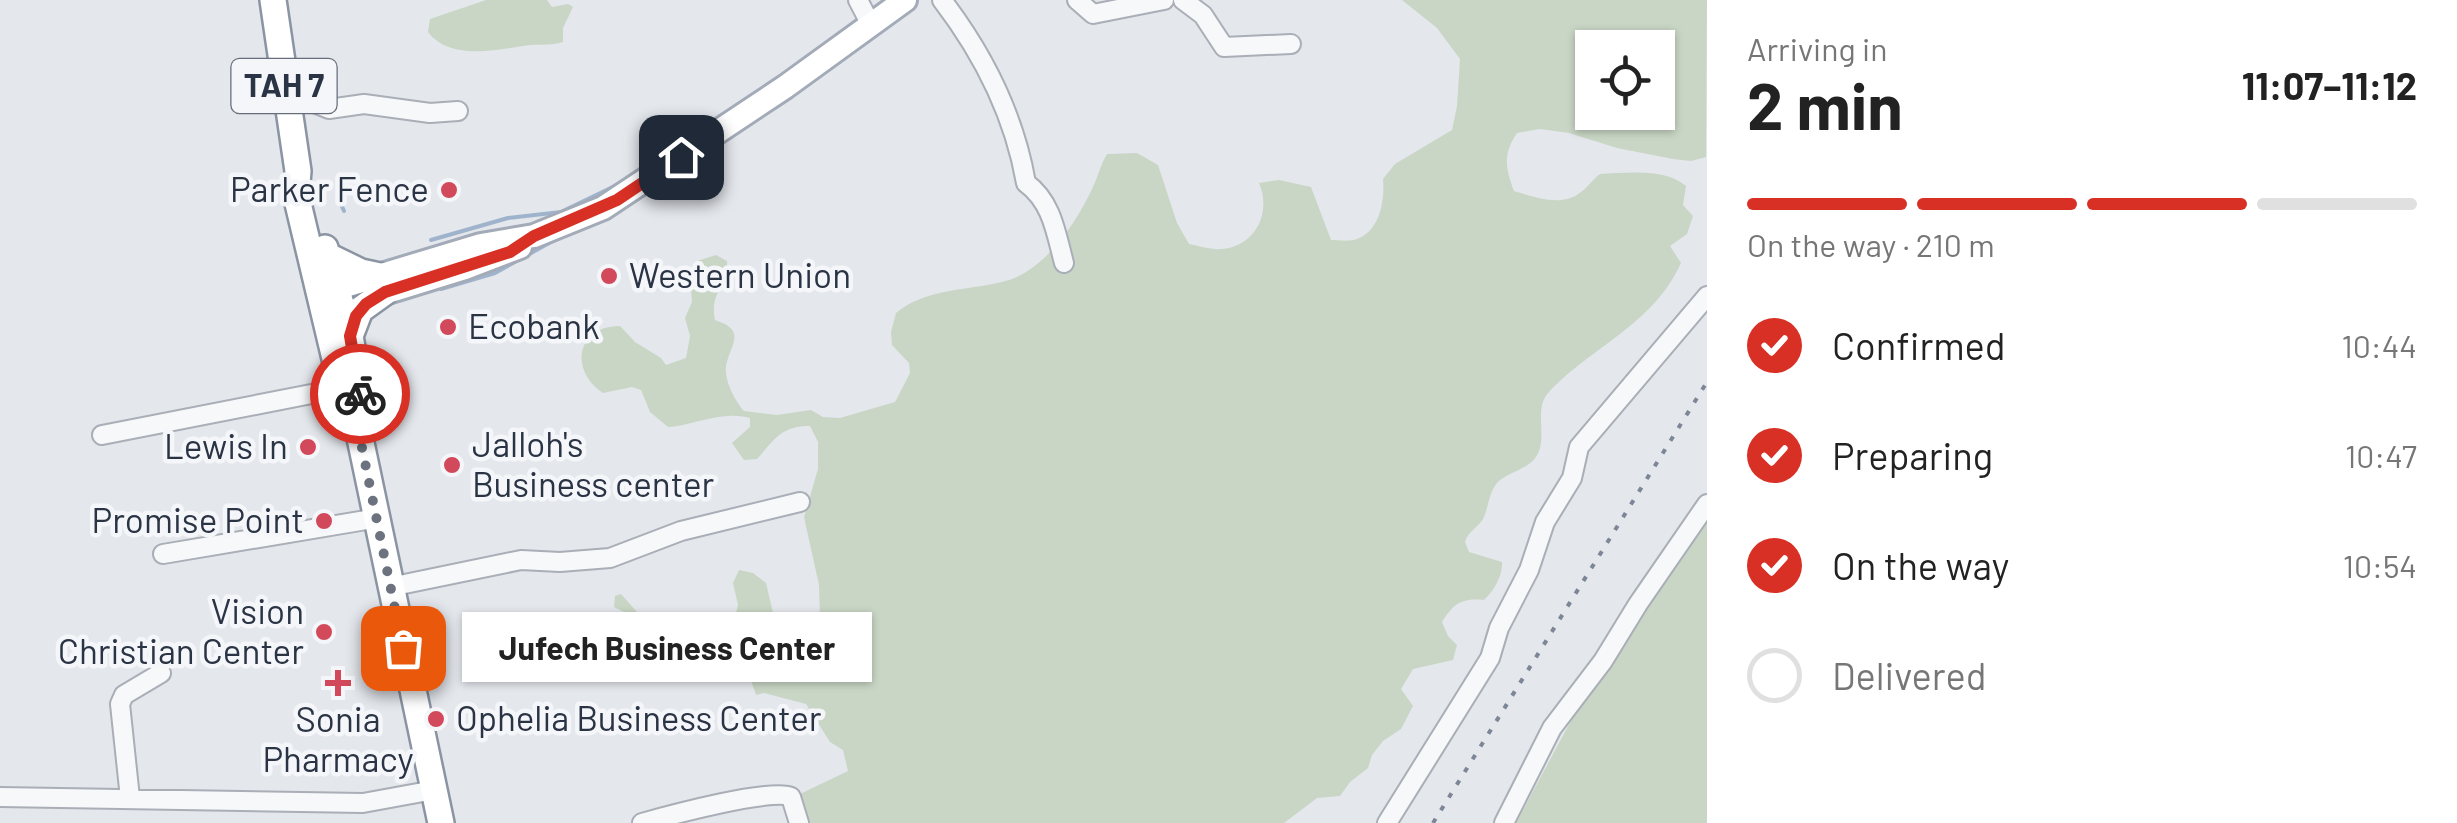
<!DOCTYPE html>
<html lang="en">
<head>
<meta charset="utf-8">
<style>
	:root { --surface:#fff; --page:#f2f2f2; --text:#222; --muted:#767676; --line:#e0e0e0; --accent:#d93025 }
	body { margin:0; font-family:Barlow,sans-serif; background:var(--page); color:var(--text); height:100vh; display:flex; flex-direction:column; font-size:38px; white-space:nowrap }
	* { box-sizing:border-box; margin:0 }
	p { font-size:32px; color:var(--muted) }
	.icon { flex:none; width:55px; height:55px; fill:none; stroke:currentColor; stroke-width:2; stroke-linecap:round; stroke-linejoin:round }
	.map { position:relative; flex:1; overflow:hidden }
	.details { display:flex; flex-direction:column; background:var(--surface); width:750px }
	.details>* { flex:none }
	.controls { position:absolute; left:1575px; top:30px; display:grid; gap:20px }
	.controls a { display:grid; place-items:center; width:100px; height:100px; border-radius:0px; background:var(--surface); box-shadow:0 2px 8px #0004; font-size:50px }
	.pin { position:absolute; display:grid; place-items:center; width:85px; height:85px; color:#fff; margin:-42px; border-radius:20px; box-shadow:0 5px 15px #0006 }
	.courier { position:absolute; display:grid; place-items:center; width:100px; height:100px; margin:-50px; border:8px solid #d93025; border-radius:50%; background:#fff; color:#222; box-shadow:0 2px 12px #0007 }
	.bubble { position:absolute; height:70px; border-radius:0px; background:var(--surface); box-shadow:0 2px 8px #0004; font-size:32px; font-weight:700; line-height:70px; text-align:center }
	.summary em { font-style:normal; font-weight:700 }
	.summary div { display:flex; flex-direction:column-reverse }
	.summary { display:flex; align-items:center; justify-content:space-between; height:170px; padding:0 40px }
	h1 { font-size:65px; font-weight:700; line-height:75px }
	.bar { display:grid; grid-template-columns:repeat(4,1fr); gap:15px 10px; align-content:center; height:120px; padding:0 40px }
	.bar i { height:12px; border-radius:8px; background:var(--line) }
	.bar .selected { background:var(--accent) }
	.bar p { grid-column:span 4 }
	ol { padding:0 40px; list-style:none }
	li { display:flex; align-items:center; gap:30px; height:110px }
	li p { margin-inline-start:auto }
	li .icon { padding:10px; border-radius:50%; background:var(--accent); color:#fff; stroke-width:4 }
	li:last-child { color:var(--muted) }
	li i { width:55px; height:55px; border:5px solid var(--line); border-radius:50% }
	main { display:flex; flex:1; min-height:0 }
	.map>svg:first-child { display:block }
</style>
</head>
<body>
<main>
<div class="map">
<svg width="1707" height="823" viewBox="0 0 1707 823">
	<rect width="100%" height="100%" fill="#e4e7ec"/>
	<path fill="#c9d6c5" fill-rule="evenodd" d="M486,0H547L552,7L568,4L573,7L563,28V42C551,46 541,44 530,45C499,49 451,62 428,32L430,19Z
		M1402,0H1707L1706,157L1691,161L1673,159L1617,148L1569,133L1540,129L1517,133C1503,154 1505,167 1514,191C1534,197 1562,208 1581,192C1588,187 1592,180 1600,174C1626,173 1665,168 1686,186L1683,205L1693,216L1687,234L1670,246L1681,263C1652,326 1592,346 1549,392C1534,407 1546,433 1539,451C1532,470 1510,470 1497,483C1488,494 1489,507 1483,519C1478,528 1468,531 1465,542L1469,552L1502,562C1503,575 1494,591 1484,600C1462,598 1454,603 1442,622L1448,636L1457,645L1453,660L1413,669L1401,689L1413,706L1401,729L1383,741L1372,755L1368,768L1350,782L1340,796L1317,798L1284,823H798V795L848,771L843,750L830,742L806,704L764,693L756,695L741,651L694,666L690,678C672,685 671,680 658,671C650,665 642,664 635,656L633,644L638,633L628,614L614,607L615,596L621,594L637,612L652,619L665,614L680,617L685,634C702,642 716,639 732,628L738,605L733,583L739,570L753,573L766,583L773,613L791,624L820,618L819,585L804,517L818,469V442L810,426C781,426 775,439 757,459L744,460L732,443L750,427V418C722,410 695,425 668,427L650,412L641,390L632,387L603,393C569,371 576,326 620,326L635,342L661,358L666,365L686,358L690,336L685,318L692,302L690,276L694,262L716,255L727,261C729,287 709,291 715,320C748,331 730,344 726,366C724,380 735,401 744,411L777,415L811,410L823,417L840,418L895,402L910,373L909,363L892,345L891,332L896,313C927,287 972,291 1009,280C1046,268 1076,223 1092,189C1098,177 1100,166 1107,154L1137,153L1158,165L1177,223L1189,244C1199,246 1212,250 1222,249C1255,246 1272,213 1259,183L1279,180L1311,187L1331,240C1338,240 1350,242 1357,239C1380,231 1385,200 1383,179L1395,164L1452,130L1457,106L1460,59L1437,28ZM1592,48H1658V112H1592Z
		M1707,514V823H1516L1603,661Z"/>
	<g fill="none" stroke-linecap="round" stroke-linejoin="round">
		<path stroke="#9fb4cc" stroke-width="4" d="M640,197L651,191
			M340,202L344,211
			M431,240L508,218L561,212L621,183
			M441,289L495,273L560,237"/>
		<g stroke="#a9aeb7" stroke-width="22">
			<path id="minor" d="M858,0L871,25
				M942,0C984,55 1014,114 1026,183C1052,202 1056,233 1064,263
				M1077,0L1093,14L1164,0
				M1183,0L1203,15L1224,47L1291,44
				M286,97L297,96L329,109L364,104L430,113L458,111
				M102,435L342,388
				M163,554L378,518
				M390,587L521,560L560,562L610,558L681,531L800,502
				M0,797L363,803L434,790
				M130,798L120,704L124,695L161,673
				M642,823C667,816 774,787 791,797L799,823
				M1387,823L1490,658L1499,628L1529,570L1545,522L1572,478L1579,447L1707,296
				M1504,823L1552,728L1603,661L1638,604L1707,504"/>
		</g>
		<g stroke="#a3abb8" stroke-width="28">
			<path id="major" d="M322,293L481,245L534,236L603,208L785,87L905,0
				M384,293L465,268L520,247"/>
		</g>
		<g stroke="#8b94a3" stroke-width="30">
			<path id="highway" d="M273,0L298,171L296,195L342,388L360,438L441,823
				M325,248L350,336L361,398
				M326,255L361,272L384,277
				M350,336L360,310L385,292"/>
		</g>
		<use href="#minor" stroke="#f7f8fa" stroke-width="18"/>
		<use href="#major" stroke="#fff" stroke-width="22"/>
		<use href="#highway" stroke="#fff" stroke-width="25"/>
		<path stroke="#7d8696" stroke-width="4" stroke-dasharray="5 10" stroke-linecap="butt" d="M1433,823L1707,382"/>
	</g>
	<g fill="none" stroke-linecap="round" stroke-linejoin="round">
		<path stroke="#6c737f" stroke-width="10" stroke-dasharray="0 18" d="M360,394V438L403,648"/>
		<path stroke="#d93025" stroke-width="12" d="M360,394L350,336L356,316L366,304L385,292L510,252L534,236L617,200L681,157"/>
	</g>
	<g fill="#d1495b" stroke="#f4f6f9" stroke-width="4">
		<circle cx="449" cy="190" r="10"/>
		<circle cx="609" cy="276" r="10"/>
		<circle cx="448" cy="327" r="10"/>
		<circle cx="308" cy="447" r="10"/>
		<circle cx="452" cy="465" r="10"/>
		<circle cx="324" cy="521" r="10"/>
		<circle cx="324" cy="632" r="10"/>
		<path d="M333 668h10v10h10v10h-10v10h-10v-10h-10v-10h10z"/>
		<circle cx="436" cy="719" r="10"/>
	</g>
	<g text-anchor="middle" stroke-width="9" stroke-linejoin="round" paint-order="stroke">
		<rect fill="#f4f6f9" stroke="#676e7b" stroke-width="2.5" x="231.5" y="59" width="105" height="54" rx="8"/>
		<g font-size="32" font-weight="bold" fill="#2b3445">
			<text x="284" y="97">TAH 7</text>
		</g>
		<g font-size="35" fill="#2b3445" stroke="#f4f6f9" text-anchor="end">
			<text x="429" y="202">Parker Fence</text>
			<text x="629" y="288" text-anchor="start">Western Union</text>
			<text x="468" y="339" text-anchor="start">Ecobank</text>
			<text x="472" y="457" text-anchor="start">Jalloh's<tspan x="472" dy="40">Business center</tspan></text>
			<text x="288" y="459">Lewis In</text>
			<text x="304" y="533">Promise Point</text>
			<text x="304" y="624">Vision<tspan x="304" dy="40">Christian Center</tspan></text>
			<text x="456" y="731" text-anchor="start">Ophelia Business Center</text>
			<text x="338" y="732" text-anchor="middle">Sonia<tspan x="338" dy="40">Pharmacy</tspan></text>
		</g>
	</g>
</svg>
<div class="controls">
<a><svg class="icon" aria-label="locate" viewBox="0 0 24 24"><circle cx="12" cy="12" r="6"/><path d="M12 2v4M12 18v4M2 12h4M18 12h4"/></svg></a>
</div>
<div class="pin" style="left:403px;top:648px;background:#ea580c"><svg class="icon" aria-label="bag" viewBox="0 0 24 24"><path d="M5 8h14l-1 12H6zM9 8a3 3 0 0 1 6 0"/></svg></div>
<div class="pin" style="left:681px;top:157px;background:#1f2937"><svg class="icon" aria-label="home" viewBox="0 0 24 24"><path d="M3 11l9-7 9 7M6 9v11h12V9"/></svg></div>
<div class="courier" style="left:360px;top:394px"><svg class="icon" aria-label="bike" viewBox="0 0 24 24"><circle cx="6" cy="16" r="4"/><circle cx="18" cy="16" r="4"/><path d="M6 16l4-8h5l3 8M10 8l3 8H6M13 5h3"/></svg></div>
<div class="bubble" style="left:462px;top:612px;width:410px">Jufech Business Center</div>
</div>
<section class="details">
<div class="summary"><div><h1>2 min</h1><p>Arriving in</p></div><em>11:07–11:12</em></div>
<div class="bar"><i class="selected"></i><i class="selected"></i><i class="selected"></i><i></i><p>On the way · 210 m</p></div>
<ol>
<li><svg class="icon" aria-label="check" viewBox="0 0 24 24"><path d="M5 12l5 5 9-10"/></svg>Confirmed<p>10:44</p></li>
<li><svg class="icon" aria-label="check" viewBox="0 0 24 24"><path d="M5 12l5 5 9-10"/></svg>Preparing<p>10:47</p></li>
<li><svg class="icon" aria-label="check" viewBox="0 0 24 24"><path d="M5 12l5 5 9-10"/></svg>On the way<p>10:54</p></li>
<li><i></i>Delivered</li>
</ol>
</section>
</main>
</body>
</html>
